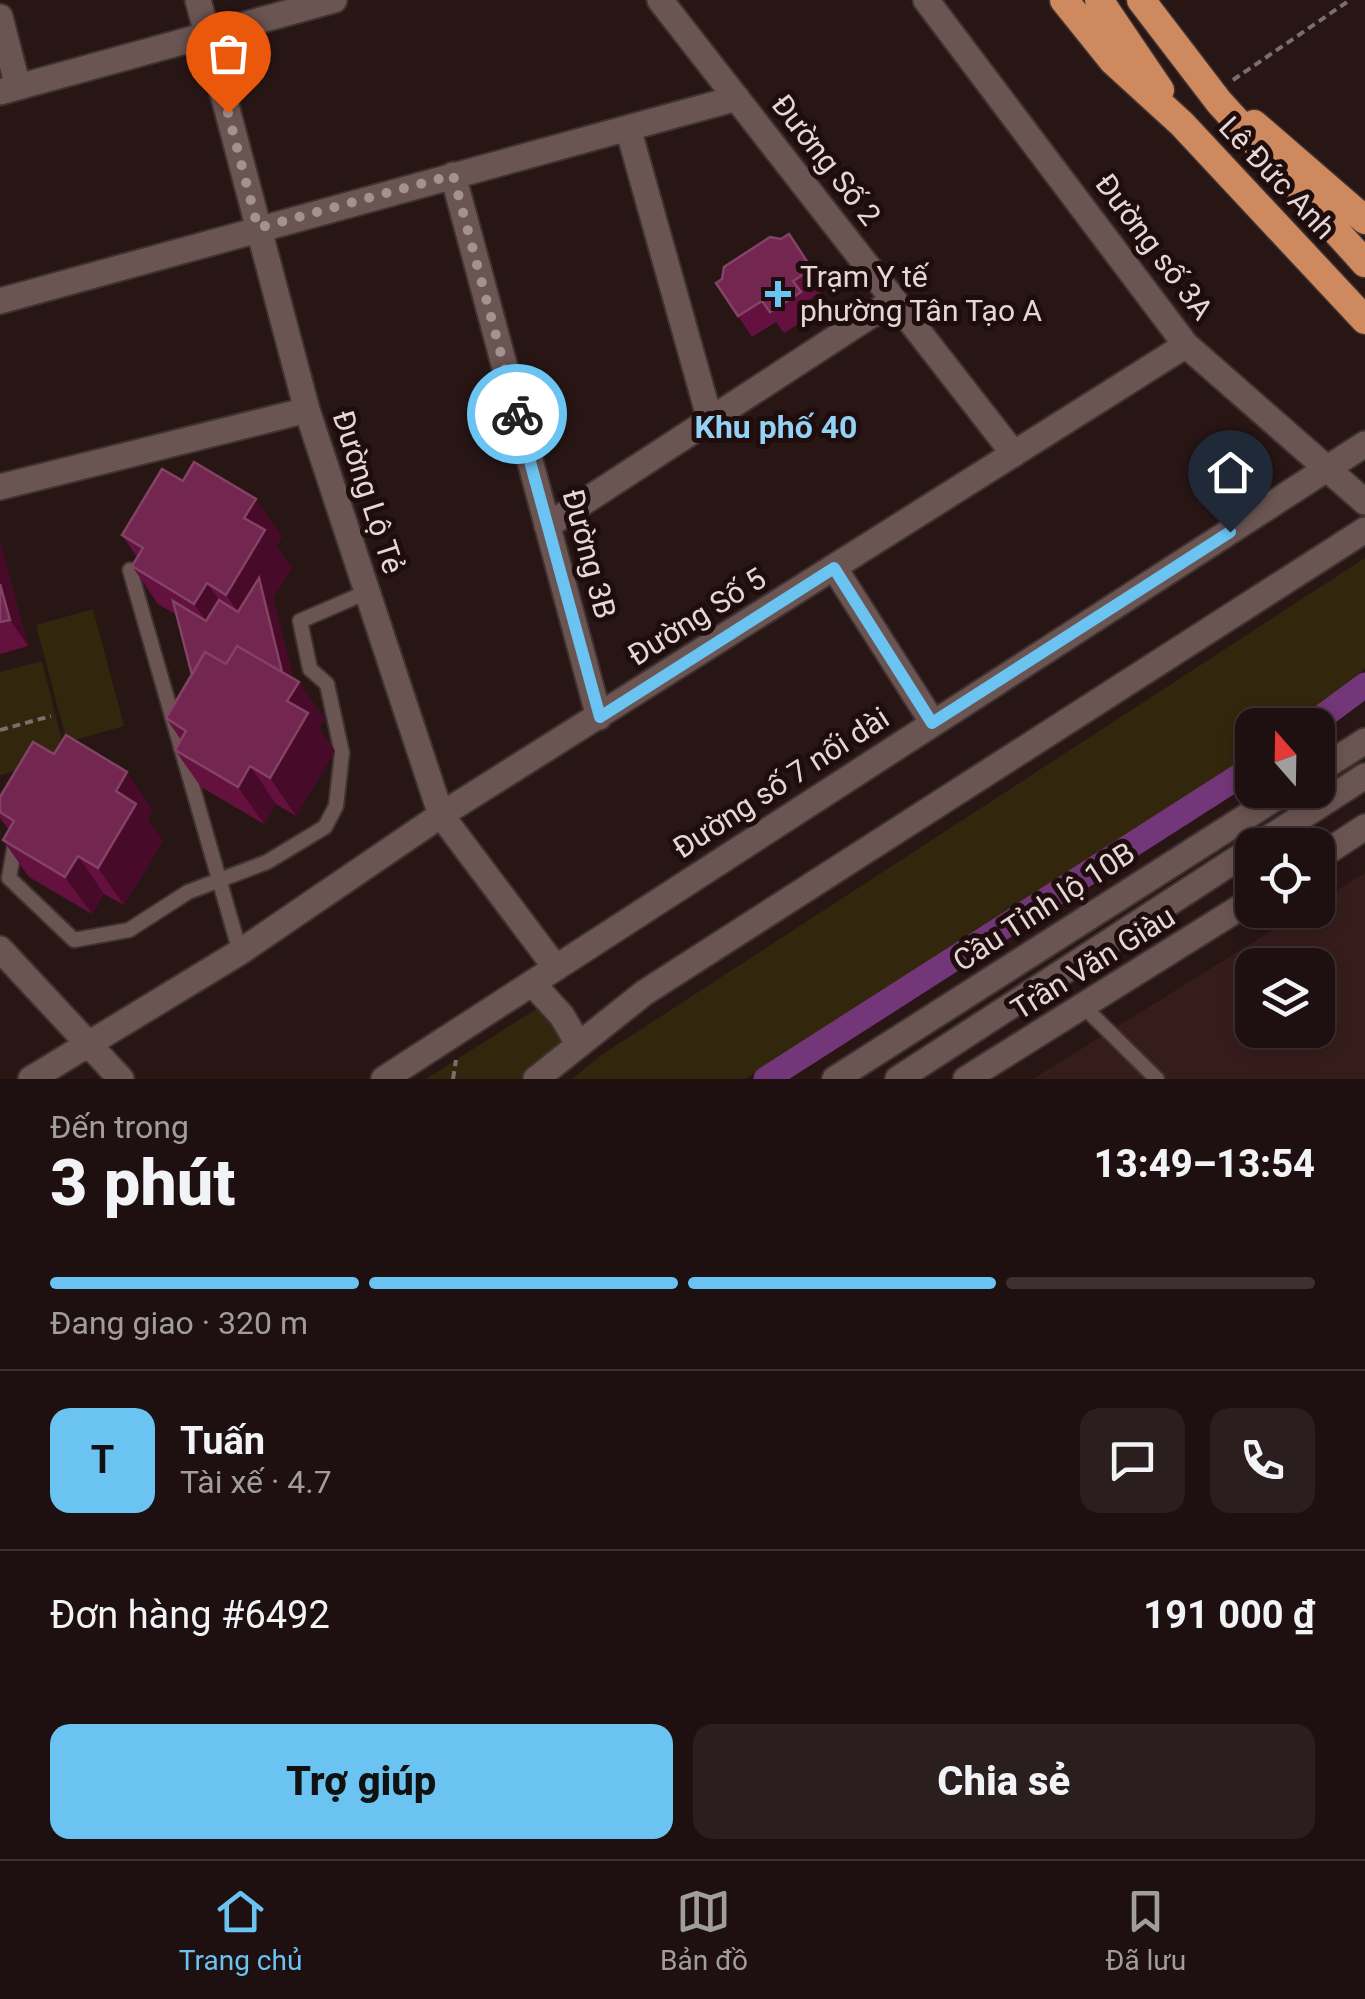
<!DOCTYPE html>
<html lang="vi">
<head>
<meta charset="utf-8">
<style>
	:root { --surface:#1e1010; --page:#2b1e1e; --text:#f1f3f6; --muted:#a19d9f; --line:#3c3030; --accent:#6ac3f1 }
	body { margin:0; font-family:Roboto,sans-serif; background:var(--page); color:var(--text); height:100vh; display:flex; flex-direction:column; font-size:38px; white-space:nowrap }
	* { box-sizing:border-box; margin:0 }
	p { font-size:32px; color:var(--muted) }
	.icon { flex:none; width:55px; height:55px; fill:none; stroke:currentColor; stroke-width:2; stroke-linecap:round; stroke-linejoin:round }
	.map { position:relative; height:1079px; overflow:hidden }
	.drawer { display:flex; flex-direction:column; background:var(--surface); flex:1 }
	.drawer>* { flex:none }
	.needle { width:65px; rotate:340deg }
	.buttons { position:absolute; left:1235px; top:708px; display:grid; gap:20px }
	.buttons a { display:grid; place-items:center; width:100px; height:100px; border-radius:20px; background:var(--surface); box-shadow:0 5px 15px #0003,0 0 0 2px var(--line); font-size:50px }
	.pin { position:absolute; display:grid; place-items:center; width:85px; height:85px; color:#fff; margin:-102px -42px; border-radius:50% 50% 50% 0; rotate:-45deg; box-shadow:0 0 10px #0007 }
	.pin .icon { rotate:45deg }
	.courier { position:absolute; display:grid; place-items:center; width:100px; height:100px; margin:-50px; border:8px solid #6ac3f1; border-radius:50%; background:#fff; color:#222; box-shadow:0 2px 12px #0007 }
	.head em { font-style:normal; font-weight:800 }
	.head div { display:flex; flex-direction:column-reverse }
	.head { display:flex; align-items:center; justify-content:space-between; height:170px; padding:0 50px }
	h1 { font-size:65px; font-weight:800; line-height:75px }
	.bar { display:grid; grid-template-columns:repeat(4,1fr); gap:15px 10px; align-content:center; height:120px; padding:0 50px }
	.bar i { height:12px; border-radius:8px; background:var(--line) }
	.bar .active { background:var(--accent) }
	.bar p { grid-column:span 4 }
	.line { display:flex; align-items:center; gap:25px; padding:0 50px; border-top:2px solid var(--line) }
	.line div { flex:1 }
	.round { display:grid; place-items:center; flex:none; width:105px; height:105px; border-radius:20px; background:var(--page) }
	.action { display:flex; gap:20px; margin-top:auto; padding:20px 50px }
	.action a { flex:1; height:115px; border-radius:20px; background:var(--accent); color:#111; font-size:40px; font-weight:800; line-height:115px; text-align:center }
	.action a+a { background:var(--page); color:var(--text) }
	.menu { display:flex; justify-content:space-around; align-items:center; height:140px; border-top:2px solid var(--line); background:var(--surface); font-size:28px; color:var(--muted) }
	.menu a { display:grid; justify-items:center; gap:5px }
	.menu .active { color:var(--accent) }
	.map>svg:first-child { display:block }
</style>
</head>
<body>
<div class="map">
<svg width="1365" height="1079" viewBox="0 0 1365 1079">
	<rect width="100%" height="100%" fill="#281615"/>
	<path fill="#361d1c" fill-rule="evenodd" d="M1365,873V1079H1033L1305,910H1318V902ZM1252,965H1318V1030H1252Z"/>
	<path fill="#32270d" d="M1365,558V669L1291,725H1252V752L1196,792L745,1079H572L600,1056Z
		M93,609L124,726L67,742L36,625Z
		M42,661L66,757L0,775V672Z
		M541,1006L564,1040L525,1079H426Z"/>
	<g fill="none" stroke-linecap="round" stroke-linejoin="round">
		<path stroke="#733679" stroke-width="25" d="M1311,725L1365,685
			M766,1079L1252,768"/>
		<g stroke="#3f3231" stroke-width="18">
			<path id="service" d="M130,570L240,952
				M16,838L9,878L74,940L129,930L188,892L267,862L325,827L336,806L342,753L327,684L310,669L300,621L367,592
				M1085,1008L1157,1079"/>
		</g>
		<g stroke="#3f3231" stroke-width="29">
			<path id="minor" d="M198,0L307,410L441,815L556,968
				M660,0L1014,454
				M926,0L1186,345L1365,502
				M0,17L18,87
				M0,92L334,0
				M628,128L710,420
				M453,175L599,717
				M0,301L737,98
				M0,487L307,410
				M547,526L894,300
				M835,569L933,723
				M0,949L121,1079
				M532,983L562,1016L577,1042
				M31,1079L240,952L441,815L1186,345
				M384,1079L1365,444"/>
		</g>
		<g stroke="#3f3231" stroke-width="29">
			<path id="secondary" d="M1318,771L1365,741
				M1258,845L1365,776
				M1318,858L1365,827
				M536,1079L644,993L1365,530
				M835,1079L1288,790
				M898,1079L1252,849
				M966,1079L1252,900"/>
		</g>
		<g stroke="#3f3231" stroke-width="31">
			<path id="trunk" d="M1064,0L1113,61L1182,124L1365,320
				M1099,0L1160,90
				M1141,0L1219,102L1365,263
				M1254,124L1365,220"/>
		</g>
		<path stroke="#7d6d6c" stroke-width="4" stroke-dasharray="8 5" stroke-linecap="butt" d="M1233,80L1350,0
			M0,730L51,716
			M453,1079L456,1060"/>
		<use href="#service" stroke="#6b5553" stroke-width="14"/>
		<use href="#minor" stroke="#6b5553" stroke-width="25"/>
		<use href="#secondary" stroke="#6b5553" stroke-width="25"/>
		<use href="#trunk" stroke="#ce8a5e" stroke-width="28"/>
	</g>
	<path fill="#65113f" d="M789,234L826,289L808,301L815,313L784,333L776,322L752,337L738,316L781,239Z
		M122,535L282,536L276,546L292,568L273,598L293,678L299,682L325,720L319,729L335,751L296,816L276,804L264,824L201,787L175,750L181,740L166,718L192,675L177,615L158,604L132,566L137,557Z
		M0,542L28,646L0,654Z
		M0,797L153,810L147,819L163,841L124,905L104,894L92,914L29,877L3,840L9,830L0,818Z"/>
	<path fill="#470a28" d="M256,499L282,536L276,546L292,568L273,598L295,688L299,682L325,720L319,729L335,751L296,816L270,778L287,701L253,632L226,595L244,518Z
		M0,542L28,646L10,620L0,584Z
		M207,583L233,620L221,641L194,604Z
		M250,766L276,804L264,824L238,787Z
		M127,772L153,810L147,819L163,841L124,905L98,868L116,791Z
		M78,856L104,894L92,914L65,877Z"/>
	<path fill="#722650" stroke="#844265" stroke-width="2.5" d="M789,234L812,269L793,281L801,292L770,312L762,301L738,316L716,283L722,279L724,267L770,237L781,239Z
		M194,462L256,499L244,518L265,530L226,595L207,583L194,604L132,566L143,548L122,535L162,469L183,481Z
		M259,578L282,672L237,646L226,664L205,652L192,675L173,601L206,621L219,600L238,612Z
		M0,584L10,620L0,622Z
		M237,646L299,682L287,701L308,713L270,778L250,766L238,787L175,750L186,731L166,718L205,652L226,664Z
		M66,735L127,772L116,791L136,804L98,868L78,856L65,877L3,840L14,821L0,812V797L33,742L54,754Z"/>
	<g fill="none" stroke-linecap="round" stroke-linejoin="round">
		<path stroke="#a29392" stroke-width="10" stroke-dasharray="0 18" d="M228,113L258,228L453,175L517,414"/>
		<path stroke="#6ac3f1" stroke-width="12" d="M517,414L600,717L834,568L932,723L1230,532"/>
	</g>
	<path fill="#6ac3f1" stroke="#1e0d0c" stroke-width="4" d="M773 279h10v10h10v10h-10v10h-10v-10h-10v-10h10z"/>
	<g text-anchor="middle" stroke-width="10" stroke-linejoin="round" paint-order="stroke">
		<g font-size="30" fill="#e4d7d6" stroke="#1e0d0c">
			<text transform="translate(826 160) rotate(52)" y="10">Đường Số 2</text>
			<text transform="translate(1277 178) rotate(47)" y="10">Lê Đức Anh</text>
			<text transform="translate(1154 247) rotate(53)" y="10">Đường số 3A</text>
			<text transform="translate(368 492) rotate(72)" y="10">Đường Lộ Tẻ</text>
			<text transform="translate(589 554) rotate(75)" y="10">Đường 3B</text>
			<text transform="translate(697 617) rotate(-32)" y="10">Đường Số 5</text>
			<text transform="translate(781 783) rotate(-33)" y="10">Đường số 7 nối dài</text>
			<text transform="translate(1044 907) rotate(-33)" y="10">Cầu Tỉnh lộ 10B</text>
			<text transform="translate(1093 963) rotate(-32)" y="10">Trần Văn Giàu</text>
		</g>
		<g font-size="30" fill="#e4d7d6" stroke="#1e0d0c" text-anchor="start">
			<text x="800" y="287">Trạm Y tế<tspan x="800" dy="34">phường Tân Tạo A</tspan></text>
		</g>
		<g font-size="32" font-weight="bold" fill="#94d2f5" stroke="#1e0d0c">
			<text x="776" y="438">Khu phố 40</text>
		</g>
	</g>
</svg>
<div class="buttons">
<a><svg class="needle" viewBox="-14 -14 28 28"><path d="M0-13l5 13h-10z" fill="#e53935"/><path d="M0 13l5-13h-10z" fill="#a19d9f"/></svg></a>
<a><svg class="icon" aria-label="locate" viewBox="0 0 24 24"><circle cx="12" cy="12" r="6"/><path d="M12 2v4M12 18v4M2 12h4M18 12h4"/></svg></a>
<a><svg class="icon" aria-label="layers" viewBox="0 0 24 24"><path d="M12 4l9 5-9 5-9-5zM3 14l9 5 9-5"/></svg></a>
</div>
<div class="pin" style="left:228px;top:113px;background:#ea580c"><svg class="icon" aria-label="bag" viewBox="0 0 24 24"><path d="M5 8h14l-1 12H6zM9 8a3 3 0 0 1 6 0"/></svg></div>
<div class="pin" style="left:1230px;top:532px;background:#1f2937"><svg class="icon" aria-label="home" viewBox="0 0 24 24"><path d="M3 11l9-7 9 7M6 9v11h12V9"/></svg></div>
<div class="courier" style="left:517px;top:414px"><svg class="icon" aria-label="bike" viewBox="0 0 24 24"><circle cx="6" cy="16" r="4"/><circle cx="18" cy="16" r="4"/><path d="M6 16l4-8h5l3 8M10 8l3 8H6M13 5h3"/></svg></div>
</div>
<section class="drawer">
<div class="head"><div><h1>3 phút</h1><p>Đến trong</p></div><em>13:49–13:54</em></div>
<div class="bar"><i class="active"></i><i class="active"></i><i class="active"></i><i></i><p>Đang giao · 320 m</p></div>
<div class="line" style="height:180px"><b class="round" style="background:var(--accent);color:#111">T</b><div><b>Tuấn</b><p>Tài xế · 4.7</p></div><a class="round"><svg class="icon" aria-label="chat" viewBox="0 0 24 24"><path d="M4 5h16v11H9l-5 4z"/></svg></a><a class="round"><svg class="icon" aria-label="phone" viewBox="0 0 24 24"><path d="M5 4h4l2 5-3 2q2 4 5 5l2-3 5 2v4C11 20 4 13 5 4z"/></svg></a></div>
<div class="line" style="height:130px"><div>Đơn hàng #6492</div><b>191 000 ₫</b></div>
<div class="action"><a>Trợ giúp</a><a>Chia sẻ</a></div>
</section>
<nav class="menu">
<a class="active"><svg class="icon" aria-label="home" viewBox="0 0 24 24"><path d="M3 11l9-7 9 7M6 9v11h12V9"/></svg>Trang chủ</a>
<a><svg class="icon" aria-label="map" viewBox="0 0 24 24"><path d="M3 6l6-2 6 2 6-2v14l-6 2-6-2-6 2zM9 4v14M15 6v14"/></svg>Bản đồ</a>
<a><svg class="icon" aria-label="saved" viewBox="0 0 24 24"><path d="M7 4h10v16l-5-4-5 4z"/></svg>Đã lưu</a>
</nav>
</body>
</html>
